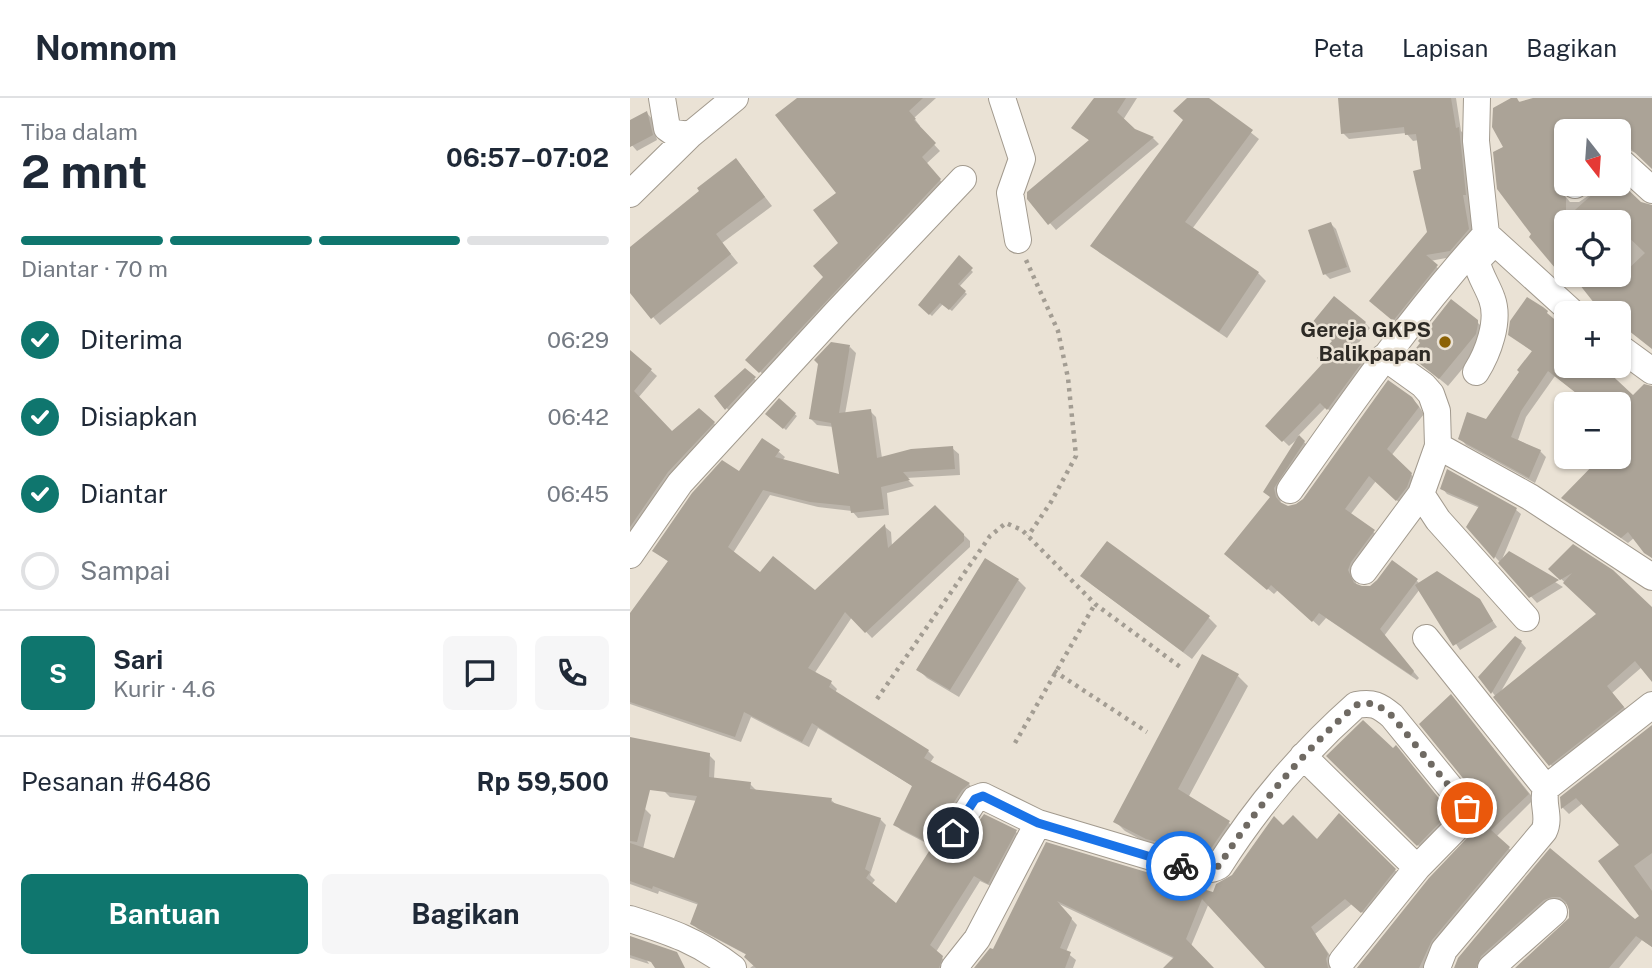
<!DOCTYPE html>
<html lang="id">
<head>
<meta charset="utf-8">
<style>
	:root { --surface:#fff; --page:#f6f6f7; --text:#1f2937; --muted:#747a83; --line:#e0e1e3; --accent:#0f766e }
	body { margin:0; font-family:"Public Sans",sans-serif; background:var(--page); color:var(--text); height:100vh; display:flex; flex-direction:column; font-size:26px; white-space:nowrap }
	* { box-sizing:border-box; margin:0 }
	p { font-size:23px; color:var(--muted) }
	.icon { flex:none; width:38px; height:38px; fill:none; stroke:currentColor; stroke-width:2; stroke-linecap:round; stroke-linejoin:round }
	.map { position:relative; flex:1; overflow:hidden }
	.side { display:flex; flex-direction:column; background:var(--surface); width:630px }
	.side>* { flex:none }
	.needle { width:46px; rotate:163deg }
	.fabs { position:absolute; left:924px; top:21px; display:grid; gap:14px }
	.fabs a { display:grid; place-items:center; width:77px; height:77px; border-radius:10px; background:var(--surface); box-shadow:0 2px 5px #0004; font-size:35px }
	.pin { position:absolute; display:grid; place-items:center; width:60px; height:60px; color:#fff; margin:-30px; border:4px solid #fff; border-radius:50%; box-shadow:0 2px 7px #0007 }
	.courier { position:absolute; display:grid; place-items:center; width:70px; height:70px; margin:-35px; border:5px solid #1a73e8; border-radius:50%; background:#fff; color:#222; box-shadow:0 2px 9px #0007 }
	.overview em { font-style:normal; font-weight:700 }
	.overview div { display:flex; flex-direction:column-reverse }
	.overview { display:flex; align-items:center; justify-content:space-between; height:119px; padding:0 21px }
	h1 { font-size:46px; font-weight:700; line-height:52px }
	.bar { display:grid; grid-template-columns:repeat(4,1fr); gap:10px 7px; align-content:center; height:84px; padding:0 21px }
	.bar i { height:9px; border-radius:5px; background:var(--line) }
	.bar .current { background:var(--accent) }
	.bar p { grid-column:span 4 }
	.line { display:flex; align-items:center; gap:18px; padding:0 21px; border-top:2px solid var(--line) }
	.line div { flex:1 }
	.round { display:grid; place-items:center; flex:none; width:74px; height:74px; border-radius:10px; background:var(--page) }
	ol { padding:0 21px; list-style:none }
	li { display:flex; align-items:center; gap:21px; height:77px }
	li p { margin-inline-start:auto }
	li .icon { padding:7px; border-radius:50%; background:var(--accent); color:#fff; stroke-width:4 }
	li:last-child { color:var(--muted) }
	li i { width:38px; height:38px; border:4px solid var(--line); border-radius:50% }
	.cta { display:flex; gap:14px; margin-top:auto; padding:14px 21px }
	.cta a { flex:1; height:80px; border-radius:10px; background:var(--accent); color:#fff; font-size:28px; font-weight:700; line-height:80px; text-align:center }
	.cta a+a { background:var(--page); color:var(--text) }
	header { display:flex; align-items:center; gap:42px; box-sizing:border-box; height:98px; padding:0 35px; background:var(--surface); border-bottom:2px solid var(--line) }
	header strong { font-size:33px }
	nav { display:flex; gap:38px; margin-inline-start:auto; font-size:24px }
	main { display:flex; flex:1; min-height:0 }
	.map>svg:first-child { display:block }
</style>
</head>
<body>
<header>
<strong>Nomnom</strong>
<nav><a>Peta</a><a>Lapisan</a><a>Bagikan</a></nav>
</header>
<main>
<section class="side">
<div class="overview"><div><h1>2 mnt</h1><p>Tiba dalam</p></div><em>06:57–07:02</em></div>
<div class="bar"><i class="current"></i><i class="current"></i><i class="current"></i><i></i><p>Diantar · 70 m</p></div>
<ol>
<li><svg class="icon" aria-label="check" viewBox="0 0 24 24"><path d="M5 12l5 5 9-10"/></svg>Diterima<p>06:29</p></li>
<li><svg class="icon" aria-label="check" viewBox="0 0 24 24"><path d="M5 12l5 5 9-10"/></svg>Disiapkan<p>06:42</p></li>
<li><svg class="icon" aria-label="check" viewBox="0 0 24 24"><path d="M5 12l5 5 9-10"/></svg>Diantar<p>06:45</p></li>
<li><i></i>Sampai</li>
</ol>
<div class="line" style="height:126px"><b class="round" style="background:var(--accent);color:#fff">S</b><div><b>Sari</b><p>Kurir · 4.6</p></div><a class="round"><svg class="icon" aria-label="chat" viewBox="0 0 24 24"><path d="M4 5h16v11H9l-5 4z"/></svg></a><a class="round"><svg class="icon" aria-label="phone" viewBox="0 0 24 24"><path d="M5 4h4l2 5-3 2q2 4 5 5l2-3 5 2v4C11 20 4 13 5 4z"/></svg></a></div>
<div class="line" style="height:91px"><div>Pesanan #6486</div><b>Rp 59,500</b></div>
<div class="cta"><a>Bantuan</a><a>Bagikan</a></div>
</section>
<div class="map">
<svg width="1022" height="870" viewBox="0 0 1022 870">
	<rect width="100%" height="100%" fill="#eae2d5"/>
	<path fill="#0003" fill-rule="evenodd" d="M170,0H306L284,20L290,28L289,30L310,53L296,66L316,89L137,280L118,262L195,179L210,145L209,95Z
		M466,0H507L493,22L504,32L523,40L529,46L426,132L399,101L460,43L444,30Z
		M560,0H577L629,41L562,131L628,175L636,183L597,240L470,155L462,148L555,22Z
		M709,0H826L831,33L835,37L841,102L839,103L845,138L827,158L800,163L813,175L770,227L748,209L798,134L789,42L783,43L776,35L719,41L713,35Z
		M885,0L891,5L909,0H1022V70L1008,56L999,52L989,53V33H936L935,98L940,104H949L958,98L963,86H989V84L1010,105L1022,109V250L994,228L989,232V215H975L947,180L941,185L904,137L875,50ZM936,124H989V177H936Z
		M17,15L22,21L27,42L7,53L0,45V24Z
		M113,70L142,108L92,145L108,165L30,227L0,192V151Z
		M701,126L706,131L721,174L700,181L695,176Z
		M329,160L343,174L329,189L337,196L322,213L313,206L302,218L290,207Z
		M897,201L936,232V268H981L983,270L978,276L1003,300L1022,299V460L1004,440L998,445L934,400L974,359H989V306H954L957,303L925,278L896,319L888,342L910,353L916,359L905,385L836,347L830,340L856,323L903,254L880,236Z
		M847,224L856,233L854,245L818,288L782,258Z
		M735,225L740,230L724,251L740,266L703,316L696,309L668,338L680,350L650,396L651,407L658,409L667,408L781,300L788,307L794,316L761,358L787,382L773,408L746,383L720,417L750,439L723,479L728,489L731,490L786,482L790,486L848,502L867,529L830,552L790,491L754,538L789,580L787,582L696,520L689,528L648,492L644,496L602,461L642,400L635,394L669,340L659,348L638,328Z
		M220,249L226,255L215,316L240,313L246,319L252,360L322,350L329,356L330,377L276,380L284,388L257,395L259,417L228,420L222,413L188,409L140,397L103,455L131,477L185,495L255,429L261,434L262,448L305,409L340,443V449L242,540L222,519L184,576L201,585L207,591L205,595L298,653L304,659L300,665L339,686L344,692L313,742L315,750L323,752L385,733L391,739L365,790L350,783L306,854L318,866L316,870H120L124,867L117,857L68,831L62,825L69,807L29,793L28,796L0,786V708L15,711L21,717L13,751L45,763L67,703L40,699L34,693L0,677V641L79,657L85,663L84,681L120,686L126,692L201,702L208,708L250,721L256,727L240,777L245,782L241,787L266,807L304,749L271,732L265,726L284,689L188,630L179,649L121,619L111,644L0,606V518L39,464L24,453L109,376L149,354L155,359L152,363L211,379L204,329L187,327L181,321Z
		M1,254L27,278L8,300L42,335L84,325L89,331L0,444Z
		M115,272L130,286L102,316L86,298Z
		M149,303L167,318L156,332L138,315Z
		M812,390L885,411L891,416L871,464L879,455L933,489L907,505L838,429L850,410L817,396Z
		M943,448L1022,511V580L1012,569L982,595L999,615L926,673L850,579L891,544L896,550L870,595L968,517L921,471Z
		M388,482L396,490L329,599L297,580L288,571Z
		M461,486L579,520L587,528L562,561Z
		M608,578L618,588L558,700L599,725L609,735L589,765L528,751L495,733L485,723Z
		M826,604L904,701L866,739L885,756L797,870H727L800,782L856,722V712Z
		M1022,629V849L1012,842L989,870H887L941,819L939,807L928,804L852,870H826L920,753L1005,823L1011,818L991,747L953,705L939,716L933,710L932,700Z
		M763,652L771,655L824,720L793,752L698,658Z
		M709,718L771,778L738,819L722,806L685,836L704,863L703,870H636L579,805L561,848L545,861L427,805L447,827L436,854L446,862L443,870H345L363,854L417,746L584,796L653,730L687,743Z
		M0,839L8,847L19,866L0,860Z"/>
	<path fill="#aba397" d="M167,0H293L279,13L286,21L284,22L306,45L292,59L311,81L129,275L115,262L193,179L183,168L208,145L183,112L206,95L145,17Z
		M464,0H496L487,14L505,31L524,39L418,127L397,101V94L459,42L441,30Z
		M557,0H579L623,32L555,124L629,174L589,234L460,148L553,22L543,13Z
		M708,0H821L826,30L829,29L836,97H833L839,131L820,153L796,157L808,167L763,223L739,203L797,134L783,73L791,71L786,36L775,37L774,29L711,36Z
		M881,0H887L889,4L903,0H1022V71L1000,50L989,47V33H936V74L930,84V92L936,100V120L974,86H989V83L1011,104L1022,107V251L989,225V215H972L942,177H992L1015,155L989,130V124H936V183L899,139L901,136L867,91L863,54L873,49L862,29L863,10Z
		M17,13L23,37L0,49V22Z
		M106,60L135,99L86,136L101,156L21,221L0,195V149L69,93L67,90Z
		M701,124L717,169L693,177L678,132Z
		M329,157L343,170L328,186L336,193L319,212L310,205L299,217L288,207Z
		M704,198L736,224L719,245L736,259L697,312L690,305L652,344L635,328L693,265L687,260L702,243L681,226Z
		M897,199L913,209L918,213L917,215L936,231V263L931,268H972L1003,297L1014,286L1022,288V460L1014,455L998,434L991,440L931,400L971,359H989V306H960L918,273L891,313L881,339L911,352L899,380L828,341L837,314L856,321L889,274L887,272L902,253L878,237L880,223Z
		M821,201L848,222V226L846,236L809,281L780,258L790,245L788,243Z
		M201,244L220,247L209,315L241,311L247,360L281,351L323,348L325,371L273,374L280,382L251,389L254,411L221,415L220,408L180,404L133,392L98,449L130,474L143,458L185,492L255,426L258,450L305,407L334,436V443L235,535L215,514L178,570L202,583L199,589L299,652L294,660L340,685L332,692L309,727L307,735L309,743L314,748L323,751L331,749L354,716L387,732L358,786L344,778L300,847L313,858L309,870H126L114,859L116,856L60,826L68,805L23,788L22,791L0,783V745L44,760L67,698L20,692L7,744L0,743V639L80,655L79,679L121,684L120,691L202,700L201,704L251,720L235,771L240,774L236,780L266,805L303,747L263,727L282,688L182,625L172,644L114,614L105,639L0,604V515L38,463L22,453L62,395L92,362L109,373L132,340L150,352L145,359L209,376L201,325L179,321L188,266L184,262Z
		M0,252L22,271L4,293L42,333L69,310L85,324L38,374L0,429Z
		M115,270L126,279L95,312L84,298Z
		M758,282L782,299L789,309L757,351L782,375L777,389L766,403L739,378L715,411L745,432L721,464L718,472L724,485L732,488H740L747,482L762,462L788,481L750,531L784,573L781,577L689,515L682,524L641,487L637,492L594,456L640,399L633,394L669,337L675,343L644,390L646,399L650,404L658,408L666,406L673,401Z
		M149,300L166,315L153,331L135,316Z
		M817,371L887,410L864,461L836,429L849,408L810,391Z
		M477,443L580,518L553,554L450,478Z
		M943,446L983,472L1022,509V584L1005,563L977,588L994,609L919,668L863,599L966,516L933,485L942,475L930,482L918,471Z
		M879,453L929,482L899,500L868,465Z
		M355,460L389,481L320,592L286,572Z
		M807,473L850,501L863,523L823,548L785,487Z
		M885,538L892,543L861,596L848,579Z
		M572,556L609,576L548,691L600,723L578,755L575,756L516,741L483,724Z
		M821,596L899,696L861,732L880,749L802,842L789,870H727L799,780L854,722V713L849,700L789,626Z
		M733,622L763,650L766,647L820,714L787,748L696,658Z
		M1022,627V755L1004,768L1022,793V849L1006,838L979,870H885L939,820V812L936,804L930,799H922L914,802L851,858L846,870H824L828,860L920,750L1005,821L1009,818L968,763L989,747L946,700L931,711L930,699Z
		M709,715L766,771L731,815L715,801L681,829L698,856L696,861L698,870H635L572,801L556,841L584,870H533L544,859L427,803L442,820L430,850L441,854L435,870H344L360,850L363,851L416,744L583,794L586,786L602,777L644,718L653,727L663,717L687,741Z
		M0,838L47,854L55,870H25L21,864L0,857Z"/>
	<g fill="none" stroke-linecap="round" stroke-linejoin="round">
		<g stroke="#a29a8e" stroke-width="28">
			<path id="minor" d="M32,0L37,30L44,35L60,37
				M372,0L392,61L380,95L388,142
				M847,0L846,43L856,136L943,215
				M989,62L1022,92
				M945,87L946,86
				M0,96L60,37L105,0
				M989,249L1022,273
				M846,274C858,255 870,223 862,201C858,189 850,178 847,165L848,161L864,145
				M808,348L900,399L1022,479
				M660,392C722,304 783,216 856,136
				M791,396L808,422L896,520
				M0,457L50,385L206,215L333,81
				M734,473L791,396L808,348L807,313L801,296L793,287L754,259
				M796,540L916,690
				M673,658L787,770
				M323,735L345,701L353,698L408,725
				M0,821C41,834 68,843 103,870
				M324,870L347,841L408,725L552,768C565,770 577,775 589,768C627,708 673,654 726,607C743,604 749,607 762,618L837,710L839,717L787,770L712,863
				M807,870L814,852L914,733C921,719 911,705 916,690L1022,607
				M861,870L924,814"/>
		</g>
		<path stroke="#a39d93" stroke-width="4.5" stroke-dasharray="3.5 5" stroke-linecap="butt" d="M396,162L428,233L438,280L446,358L421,404L398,438
			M424,573L517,634
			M247,601L360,438L376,425L392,432L465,506L553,571
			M385,645L465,506"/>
		<use href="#minor" stroke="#fff" stroke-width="26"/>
	</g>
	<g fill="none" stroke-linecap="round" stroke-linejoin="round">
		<path stroke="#6f6a63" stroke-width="7" stroke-dasharray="0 12.6" d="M551,768L575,772L589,768C627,708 673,654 726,607C743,603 749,607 762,618L837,710"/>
		<path stroke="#1a73e8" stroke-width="9" d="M323,735L345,701L353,698L408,725L551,768"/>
	</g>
	<circle fill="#8c6205" stroke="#eae2d5" stroke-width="2.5" cx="815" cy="244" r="7"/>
	<g text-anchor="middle" stroke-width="5" stroke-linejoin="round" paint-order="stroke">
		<g font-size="21" font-weight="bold" fill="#2d2a25" stroke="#eae2d5" text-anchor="end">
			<text x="801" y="239">Gereja GKPS<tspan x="801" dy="24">Balikpapan</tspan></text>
		</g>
	</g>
</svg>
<div class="fabs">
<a><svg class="needle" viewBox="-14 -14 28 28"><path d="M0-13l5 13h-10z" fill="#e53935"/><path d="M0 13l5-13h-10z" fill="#747a83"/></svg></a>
<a><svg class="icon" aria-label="locate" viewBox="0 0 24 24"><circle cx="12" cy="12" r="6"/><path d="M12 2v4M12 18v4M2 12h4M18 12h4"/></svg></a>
<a>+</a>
<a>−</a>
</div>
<div class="pin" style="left:837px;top:710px;background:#ea580c"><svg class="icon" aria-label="bag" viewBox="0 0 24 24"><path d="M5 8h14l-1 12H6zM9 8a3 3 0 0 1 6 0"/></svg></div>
<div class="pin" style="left:323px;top:735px;background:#1f2937"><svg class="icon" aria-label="home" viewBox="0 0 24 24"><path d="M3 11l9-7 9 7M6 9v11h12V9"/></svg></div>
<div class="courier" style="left:551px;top:768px"><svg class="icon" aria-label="bike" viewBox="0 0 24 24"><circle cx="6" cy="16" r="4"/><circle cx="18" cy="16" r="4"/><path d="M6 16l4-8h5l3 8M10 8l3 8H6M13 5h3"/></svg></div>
</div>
</main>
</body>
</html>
